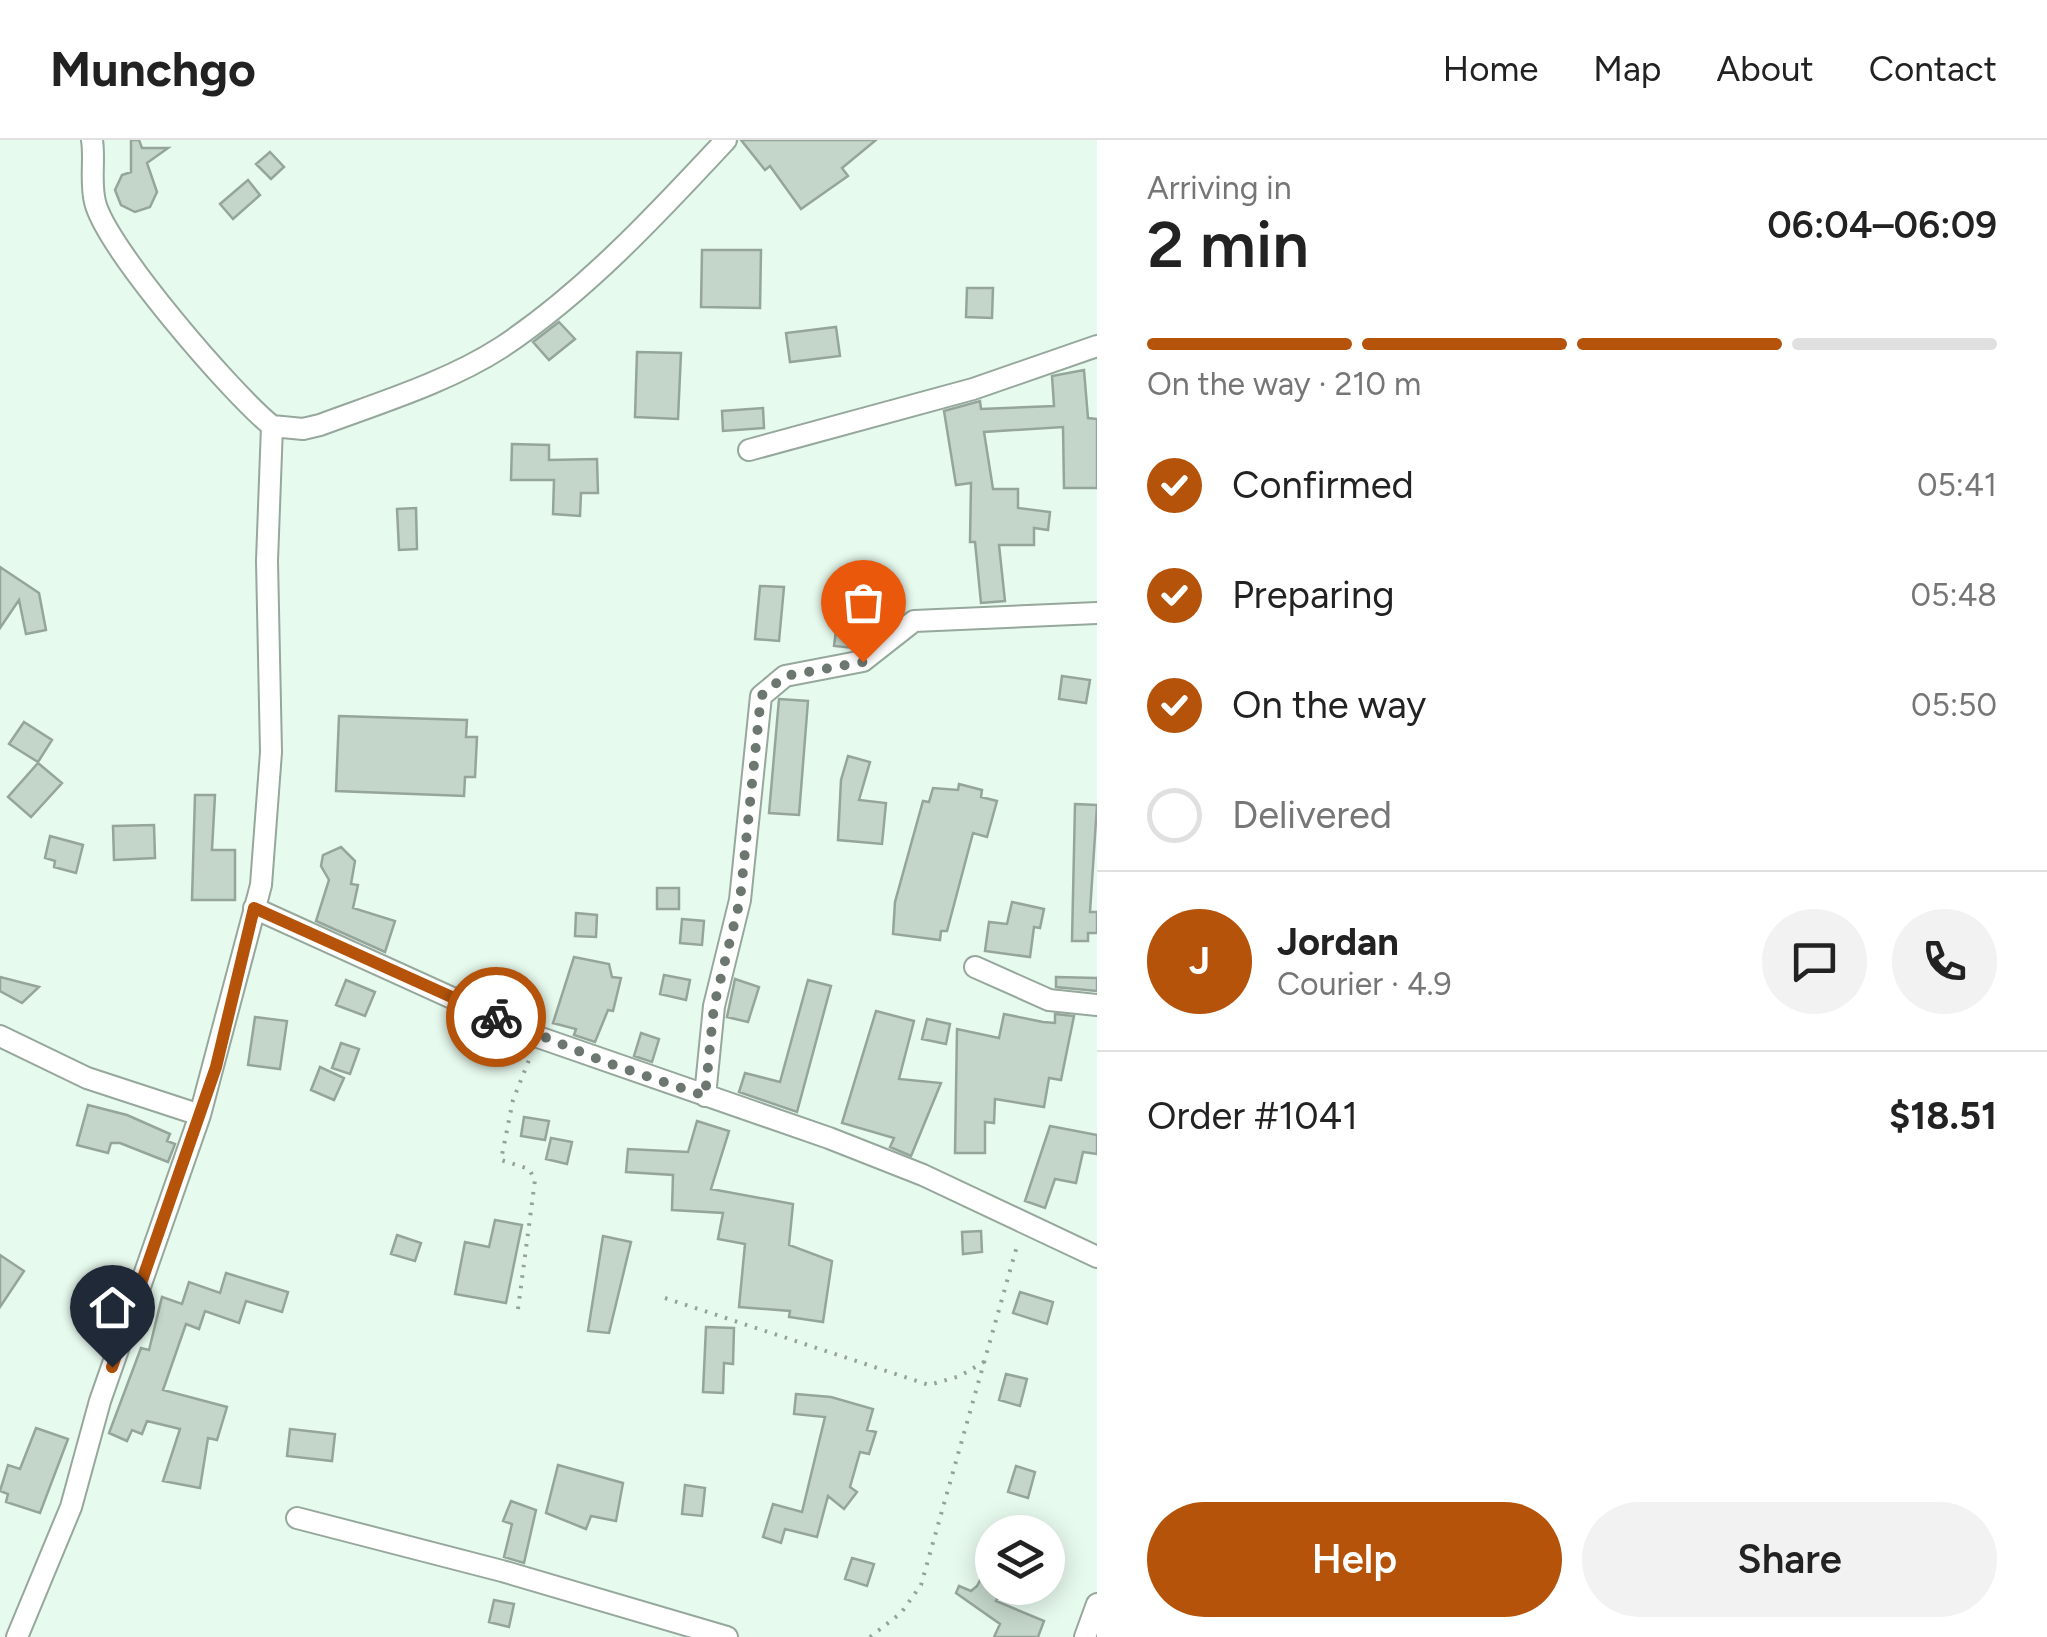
<!DOCTYPE html>
<html lang="en">
<head>
<meta charset="utf-8">
<style>
	:root { --surface:#fff; --page:#f2f2f2; --text:#222; --muted:#767676; --line:#e0e0e0; --accent:#b45309 }
	body { margin:0; font-family:Figtree,sans-serif; background:var(--page); color:var(--text); height:100vh; display:flex; flex-direction:column; font-size:38px; white-space:nowrap }
	* { box-sizing:border-box; margin:0 }
	p { font-size:32px; color:var(--muted) }
	.icon { flex:none; width:55px; height:55px; fill:none; stroke:currentColor; stroke-width:2; stroke-linecap:round; stroke-linejoin:round }
	.map { position:relative; flex:1; overflow:hidden }
	.panel { display:flex; flex-direction:column; background:var(--surface); width:950px }
	.panel>* { flex:none }
	.tools { position:absolute; left:975px; top:1375px; display:grid; gap:20px }
	.tools a { display:grid; place-items:center; width:90px; height:90px; border-radius:50%; background:var(--surface); box-shadow:0 5px 25px #0003; font-size:50px }
	.pin { position:absolute; display:grid; place-items:center; width:85px; height:85px; color:#fff; margin:-102px -42px; border-radius:50% 50% 50% 0; rotate:-45deg; box-shadow:0 0 10px #0007 }
	.pin .icon { rotate:45deg }
	.courier { position:absolute; display:grid; place-items:center; width:100px; height:100px; margin:-50px; border:8px solid #b45309; border-radius:50%; background:#fff; color:#222; box-shadow:0 2px 12px #0007 }
	.summary em { font-style:normal; font-weight:600 }
	.summary div { display:flex; flex-direction:column-reverse }
	.summary { display:flex; align-items:center; justify-content:space-between; height:170px; padding:0 50px }
	h1 { font-size:65px; font-weight:600; line-height:75px }
	.bar { display:grid; grid-template-columns:repeat(4,1fr); gap:15px 10px; align-content:center; height:120px; padding:0 50px }
	.bar i { height:12px; border-radius:8px; background:var(--line) }
	.bar .on { background:var(--accent) }
	.bar p { grid-column:span 4 }
	.line { display:flex; align-items:center; gap:25px; padding:0 50px; border-top:2px solid var(--line) }
	.line div { flex:1 }
	.round { display:grid; place-items:center; flex:none; width:105px; height:105px; border-radius:52px; background:var(--page) }
	ol { padding:0 50px; list-style:none }
	li { display:flex; align-items:center; gap:30px; height:110px }
	li p { margin-inline-start:auto }
	li .icon { padding:10px; border-radius:50%; background:var(--accent); color:#fff; stroke-width:4 }
	li:last-child { color:var(--muted) }
	li i { width:55px; height:55px; border:5px solid var(--line); border-radius:50% }
	.action { display:flex; gap:20px; margin-top:auto; padding:20px 50px }
	.action a { flex:1; height:115px; border-radius:60px; background:var(--accent); color:#fff; font-size:40px; font-weight:600; line-height:115px; text-align:center }
	.action a+a { background:var(--page); color:var(--text) }
	header { display:flex; align-items:center; gap:60px; box-sizing:border-box; height:140px; padding:0 50px; background:var(--surface); border-bottom:2px solid var(--line) }
	header strong { font-size:48px }
	nav { display:flex; gap:55px; margin-inline-start:auto; font-size:35px }
	main { display:flex; flex:1; min-height:0 }
	.map>svg:first-child { display:block }
</style>
</head>
<body>
<header>
<strong>Munchgo</strong>
<nav><a>Home</a><a>Map</a><a>About</a><a>Contact</a></nav>
</header>
<main>
<div class="map">
<svg width="1097" height="1497" viewBox="0 0 1097 1497">
	<rect width="100%" height="100%" fill="#e7faee"/>
	<path fill="#c4d6ca" stroke="#95a59a" stroke-width="2.5" d="M131,0H139L142,8H168L147,23L157,52L150,67L135,72L121,65L115,50L122,35L131,32Z
		M741,0H876L842,28L848,36L801,69L770,26L765,30Z
		M270,12L284,27L271,39L256,24Z
		M248,40L260,55L233,79L220,64Z
		M702,110H761L760,168L701,167Z
		M967,148H993L992,178L966,177Z
		M559,182L575,199L549,220L533,202Z
		M836,187L840,216L790,222L786,193Z
		M637,212L681,213L678,279L635,277Z
		M1084,230L1088,278L1097,279V348H1064L1063,287L984,292L993,349H1018V368L1050,372L1048,390L1034,388V405H999L1005,461L981,463L975,402H970L971,343L956,345L944,271L980,261L981,269L1054,266L1052,236Z
		M763,268L764,288L723,291L722,271Z
		M512,304L549,305V320L597,319L598,353H581L580,376L553,374L554,340H511Z
		M416,368L417,409L399,410L397,369Z
		M0,427L39,453L46,490L26,494L19,460L0,488Z
		M760,446L784,447L779,501L755,499Z
		M839,468L859,471L854,508L834,506Z
		M1062,536L1090,540L1086,563L1059,559Z
		M779,559L808,561L799,675L769,673Z
		M339,576L467,580L466,597H477L475,637H465L464,656L336,651Z
		M24,582L52,600L38,622L9,604Z
		M848,616L870,622L859,660L886,663L882,704L838,700L841,640Z
		M38,623L62,643L31,677L8,657Z
		M959,644L982,650L981,657L997,661L987,697L973,693L947,791H941L940,800L893,794L895,762L923,661L929,662L933,648L958,650Z
		M195,655H215L212,710H235V760H192Z
		M1075,664L1097,665L1090,772H1097V793H1088V801H1072Z
		M154,685L155,718L114,720L113,686Z
		M50,696L83,705L76,733L54,727L55,721L45,718Z
		M341,707L355,721L351,744L358,745L353,768L395,781L385,812L316,781L329,740L321,726L323,715Z
		M657,748H679V769H657Z
		M1012,762L1044,769L1040,788L1034,787L1030,817L985,811L989,782L1007,784Z
		M576,773L597,775L596,797L575,796Z
		M682,779L704,781L702,805L680,803Z
		M574,817L609,824L612,837L621,838L613,871L608,870L595,902L574,895L576,889L553,883Z
		M664,835L690,840L686,860L660,854Z
		M0,837L39,847L22,863L0,851Z
		M1056,837L1097,838V851L1056,847Z
		M735,839L759,847L748,882L727,877Z
		M346,840L375,852L365,876L336,865Z
		M808,840L831,846L797,972L739,952L745,933L780,942Z
		M876,871L914,881L899,939L941,943L911,1016L890,1007L894,998L842,983Z
		M1004,874L1043,882L1055,883V874L1074,876L1061,940L1049,938L1044,967L995,959L994,983L985,982V1013H955L957,889L999,898Z
		M255,877L287,881L280,929L248,925Z
		M927,879L950,884L946,904L922,899Z
		M641,893L659,899L652,922L634,916Z
		M341,903L359,909L350,934L332,928Z
		M320,927L344,938L334,960L311,950Z
		M88,965L127,975L170,994L167,1001L175,1004L168,1022L120,1003H111L108,1013L77,1005Z
		M524,977L549,981L545,1000L521,996Z
		M697,981L729,991L711,1049L793,1064L789,1105L832,1121L823,1182L789,1177L790,1171L739,1167L745,1104L718,1099L723,1073L672,1070L673,1035L626,1032L628,1009L688,1012Z
		M1050,986L1097,995V1014L1083,1012L1076,1043L1055,1039L1045,1068L1025,1061Z
		M551,998L572,1002L567,1024L546,1019Z
		M495,1080L522,1085L506,1163L455,1154L465,1102L489,1107Z
		M981,1091L982,1112L963,1114L962,1092Z
		M397,1095L421,1103L415,1121L391,1114Z
		M603,1096L631,1102L609,1193L588,1191Z
		M0,1115L24,1131L0,1167Z
		M226,1133L288,1152L282,1172L246,1161L239,1183L205,1171L199,1189L186,1184L163,1250L227,1267L217,1300L208,1298L200,1348L163,1341L180,1289L147,1281L142,1294L132,1290L127,1301L109,1293L141,1208L149,1210L162,1157L182,1164L189,1142L220,1153Z
		M1020,1152L1053,1162L1047,1184L1013,1173Z
		M706,1187L734,1188L733,1224L724,1223L723,1253L703,1252Z
		M1006,1234L1027,1239L1020,1266L999,1260Z
		M796,1254L831,1257L873,1269L867,1290L876,1292L869,1314L860,1312L850,1347L857,1352L844,1369L828,1356L817,1397L785,1389L781,1403L763,1397L773,1364L802,1372L825,1277L794,1274Z
		M36,1288L68,1299L40,1373L6,1362L8,1354L0,1351L8,1325L20,1329Z
		M290,1289L335,1294L332,1321L287,1316Z
		M558,1325L623,1343L616,1381L591,1376L586,1389L546,1373Z
		M1016,1326L1035,1332L1028,1358L1008,1352Z
		M685,1345L705,1348L702,1376L682,1374Z
		M511,1361L536,1370L524,1423L504,1417L512,1384L503,1381Z
		M852,1418L874,1424L867,1446L845,1439Z
		M992,1418V1448H1004L996,1461L1044,1481L1038,1497H994L1000,1484L956,1453L959,1446L971,1451L977,1446Z
		M494,1460L514,1464L509,1487L489,1482Z"/>
	<g fill="none" stroke-linecap="round" stroke-linejoin="round">
		<g stroke="#96a79c" stroke-width="24">
			<path id="minor" d="M272,286L303,289L320,285C379,263 448,242 502,207C586,151 658,73 726,0
				M749,310L973,249L1097,206
				M254,768L538,897L829,998L923,1035L1097,1117
				M975,827L1049,860L1097,865
				M0,896L87,938L200,975
				M705,956L714,866L740,760L761,556L785,536L863,521L914,481L1097,473
				M297,1378L502,1431L727,1497
				M17,1497L71,1367L100,1261L200,975L261,745L271,612L267,421L272,286C233,255 106,108 95,62C90,42 95,20 92,0
				M1085,1497L1097,1464"/>
		</g>
		<path stroke="#94a299" stroke-width="4" stroke-dasharray="2.5 8" stroke-linecap="butt" d="M665,1158L929,1245L960,1236L987,1220
			M518,1169L535,1040L529,1029L501,1020L513,960L531,915
			M870,1497L901,1473L921,1445L1017,1106"/>
		<use href="#minor" stroke="#fff" stroke-width="20"/>
	</g>
	<g fill="none" stroke-linecap="round" stroke-linejoin="round">
		<path stroke="#6c7770" stroke-width="10" stroke-dasharray="0 18" d="M496,877L605,922L705,956L714,866L740,760L761,556L785,536L863,522"/>
		<path stroke="#b45309" stroke-width="12" d="M112,1227L216,927L254,768L496,877"/>
	</g>
</svg>
<div class="tools">
<a><svg class="icon" aria-label="layers" viewBox="0 0 24 24"><path d="M12 4l9 5-9 5-9-5zM3 14l9 5 9-5"/></svg></a>
</div>
<div class="pin" style="left:863px;top:522px;background:#ea580c"><svg class="icon" aria-label="bag" viewBox="0 0 24 24"><path d="M5 8h14l-1 12H6zM9 8a3 3 0 0 1 6 0"/></svg></div>
<div class="pin" style="left:112px;top:1227px;background:#1f2937"><svg class="icon" aria-label="home" viewBox="0 0 24 24"><path d="M3 11l9-7 9 7M6 9v11h12V9"/></svg></div>
<div class="courier" style="left:496px;top:877px"><svg class="icon" aria-label="bike" viewBox="0 0 24 24"><circle cx="6" cy="16" r="4"/><circle cx="18" cy="16" r="4"/><path d="M6 16l4-8h5l3 8M10 8l3 8H6M13 5h3"/></svg></div>
</div>
<section class="panel">
<div class="summary"><div><h1>2 min</h1><p>Arriving in</p></div><em>06:04–06:09</em></div>
<div class="bar"><i class="on"></i><i class="on"></i><i class="on"></i><i></i><p>On the way · 210 m</p></div>
<ol>
<li><svg class="icon" aria-label="check" viewBox="0 0 24 24"><path d="M5 12l5 5 9-10"/></svg>Confirmed<p>05:41</p></li>
<li><svg class="icon" aria-label="check" viewBox="0 0 24 24"><path d="M5 12l5 5 9-10"/></svg>Preparing<p>05:48</p></li>
<li><svg class="icon" aria-label="check" viewBox="0 0 24 24"><path d="M5 12l5 5 9-10"/></svg>On the way<p>05:50</p></li>
<li><i></i>Delivered</li>
</ol>
<div class="line" style="height:180px"><b class="round" style="background:var(--accent);color:#fff">J</b><div><b>Jordan</b><p>Courier · 4.9</p></div><a class="round"><svg class="icon" aria-label="chat" viewBox="0 0 24 24"><path d="M4 5h16v11H9l-5 4z"/></svg></a><a class="round"><svg class="icon" aria-label="phone" viewBox="0 0 24 24"><path d="M5 4h4l2 5-3 2q2 4 5 5l2-3 5 2v4C11 20 4 13 5 4z"/></svg></a></div>
<div class="line" style="height:130px"><div>Order #1041</div><b>$18.51</b></div>
<div class="action"><a>Help</a><a>Share</a></div>
</section>
</main>
</body>
</html>
